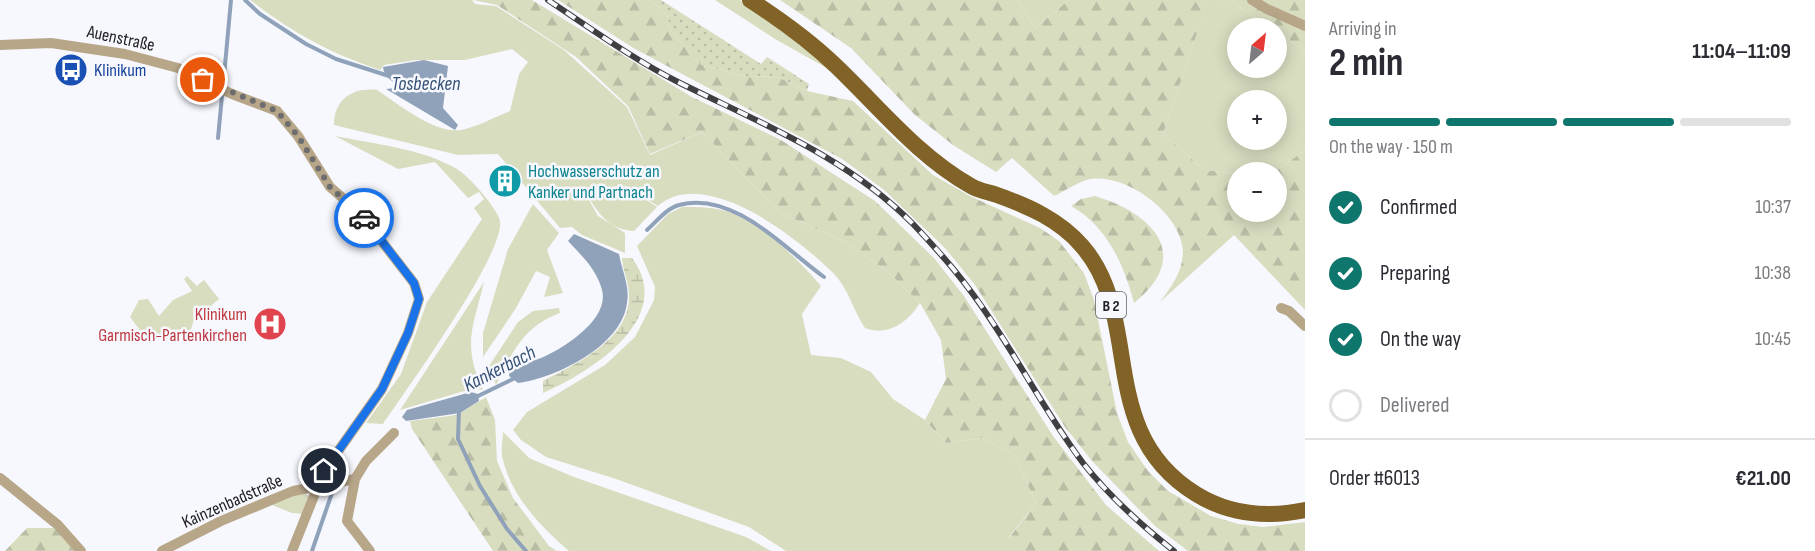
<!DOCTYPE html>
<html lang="en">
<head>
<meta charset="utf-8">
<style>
	:root { --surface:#fff; --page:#f7f7f7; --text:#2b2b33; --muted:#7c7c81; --line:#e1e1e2; --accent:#0f766e }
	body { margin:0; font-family:"Sofia Sans Condensed",sans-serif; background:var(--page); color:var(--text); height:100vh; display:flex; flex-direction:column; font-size:22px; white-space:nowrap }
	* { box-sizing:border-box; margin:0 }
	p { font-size:20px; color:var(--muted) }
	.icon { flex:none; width:33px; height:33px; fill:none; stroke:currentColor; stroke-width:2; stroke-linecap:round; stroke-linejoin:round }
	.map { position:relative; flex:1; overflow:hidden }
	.side { display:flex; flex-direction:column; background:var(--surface); width:510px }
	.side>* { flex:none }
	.needle { width:39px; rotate:28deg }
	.tools { position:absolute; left:1227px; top:18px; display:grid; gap:12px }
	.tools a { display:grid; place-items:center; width:60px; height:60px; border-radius:50%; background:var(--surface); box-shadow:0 3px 15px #0003; font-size:30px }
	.pin { position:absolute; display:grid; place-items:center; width:51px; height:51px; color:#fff; margin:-26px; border:3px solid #fff; border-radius:50%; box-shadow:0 2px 6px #0007 }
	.courier { position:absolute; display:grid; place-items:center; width:60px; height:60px; margin:-30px; border:4px solid #1a73e8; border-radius:50%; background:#fff; color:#222; box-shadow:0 2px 8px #0007 }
	.head em { font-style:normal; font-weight:700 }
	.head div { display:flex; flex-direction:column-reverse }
	.head { display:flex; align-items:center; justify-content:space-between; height:102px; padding:0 24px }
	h1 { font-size:39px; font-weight:700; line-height:45px }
	.bar { display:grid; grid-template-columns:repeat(4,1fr); gap:9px 6px; align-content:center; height:72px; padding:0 24px }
	.bar i { height:8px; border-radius:4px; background:var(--line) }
	.bar .active { background:var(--accent) }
	.bar p { grid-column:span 4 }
	.line { display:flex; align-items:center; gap:15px; padding:0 24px; border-top:2px solid var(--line) }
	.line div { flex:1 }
	ol { padding:0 24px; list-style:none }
	li { display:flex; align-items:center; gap:18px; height:66px }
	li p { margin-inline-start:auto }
	li .icon { padding:6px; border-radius:50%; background:var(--accent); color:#fff; stroke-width:4 }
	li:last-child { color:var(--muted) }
	li i { width:33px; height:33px; border:3px solid var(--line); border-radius:50% }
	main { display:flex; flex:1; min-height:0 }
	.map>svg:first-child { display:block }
</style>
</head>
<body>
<main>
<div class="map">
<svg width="1305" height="551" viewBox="0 0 1305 551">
	<defs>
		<pattern id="forest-firs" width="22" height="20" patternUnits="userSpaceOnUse" patternTransform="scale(1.5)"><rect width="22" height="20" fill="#d8ddc0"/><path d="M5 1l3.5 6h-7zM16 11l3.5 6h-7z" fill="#b9bda5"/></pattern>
		<pattern id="wetland-marsh" width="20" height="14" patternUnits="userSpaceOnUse" patternTransform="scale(1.5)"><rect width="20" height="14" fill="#d8ddc0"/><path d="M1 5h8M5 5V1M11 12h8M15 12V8" fill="none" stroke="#b9bda5"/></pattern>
		<pattern id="park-dots" width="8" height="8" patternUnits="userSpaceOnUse" patternTransform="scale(1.5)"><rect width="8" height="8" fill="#d8ddc0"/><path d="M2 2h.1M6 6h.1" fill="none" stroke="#b9bda5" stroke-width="1.8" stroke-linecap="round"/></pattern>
	</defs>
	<rect width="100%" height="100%" fill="#f7f8fe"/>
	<path fill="#d8ddc0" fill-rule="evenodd" d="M250,0H472L475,4L496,6L564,50L627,107L650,155L702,132L779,212L844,241L888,272L920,303C908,322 888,337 865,328C854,312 849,291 836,276C802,241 706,164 658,206L633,191L657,207L634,231C604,230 594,205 580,184L598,216L625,233V253L582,235L572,227L560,228L498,154L458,155L334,125C334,100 352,87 377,90C398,104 435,134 461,130C477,127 495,117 510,111L519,74L528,62L512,49L465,60H416L384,65L380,70C331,54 291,32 250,0Z
		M715,0H740L748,5L839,75L775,39Z
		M1018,0H1069L1035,28Z
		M1232,2L1271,28H1238V68H1276L1277,32L1305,51V150L1275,172L1237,174L1205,170L1163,134L1206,5ZM1238,100H1276V140H1238Z
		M335,136C374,144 421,148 457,169C468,175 498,209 500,221C505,254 406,390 383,424L366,423L401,374L427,302L482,219L474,208L484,199L479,192L468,198L435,162L398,169Z
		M533,204L559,233L547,250L563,293L544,297L550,277L536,271L516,308L483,357V333L508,249Z
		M682,207C699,207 716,207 732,213C763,225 800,261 821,286L802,314L811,355L841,358L871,372L893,399L925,420L946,443L982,438L1014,454L1036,503L1009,537L1020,551H786L749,527L616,479L546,457L521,440L513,430L527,412L605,365L635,337L654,300L655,287L637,246L668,214Z
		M187,276L197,286L204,280L219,299L194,320L187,341L145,337L130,317L139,300L148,299L159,316L173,300L192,291L184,279Z
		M484,282C473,328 462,344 483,390L471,389L400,410Z
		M559,308L560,313C523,327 513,351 496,385L489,366L518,322L533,311Z
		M503,432L529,458L574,477L746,537L771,551H569C541,527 512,497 503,460C500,452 503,440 503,432Z
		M302,492L309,496L302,514L292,513L272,505Z"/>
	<path fill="url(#forest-firs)" d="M473,0H532L692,97L781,140L875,201L934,258L964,296L1053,436L1106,505L1159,551H1020L1009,538L1036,503L1014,454L982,438L946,443L925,420L946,379L941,340L920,303L888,272L844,241L779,212L702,132L650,154L628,106L576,57L497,5Z
		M558,0H650L667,15L671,31L700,64L747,77L776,76L807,91L853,101L933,175L970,196L1040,228L1059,241L1084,273L1094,300L1117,413L1128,442L1148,471L1168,491L1211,516L1239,524L1263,527L1305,522V551H1188L1155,526L1092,461L1065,427L975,285L945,248L883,189L842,159L635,49Z
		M780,0H1018L1035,28L1069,0H1305V51L1277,32L1276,28H1271L1232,2L1206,6L1163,134L1205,170L1237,174L1238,212H1276L1275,172L1305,150V310L1234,235L1160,302C1171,287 1182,273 1183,253C1183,215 1128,174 1091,179C1079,181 1065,191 1054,196L1012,158L996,172L953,145L915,115L851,48Z
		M1095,196C1152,213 1194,255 1134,303C1124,265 1107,226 1071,206L1081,199Z
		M486,397L495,420L497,461L513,498L549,546L557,551H493L412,429L410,421L457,415Z
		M27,528H59L74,551H5Z"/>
	<path fill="url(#wetland-marsh)" d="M622,258H632C677,318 591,372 543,393V381C577,363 630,340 629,295C629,283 623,271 622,258Z"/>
	<path fill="url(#park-dots)" d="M650,0H661L761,64L767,57L809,84L807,91L776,76L747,77L700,64L671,31L667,15Z"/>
	<path fill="#90a2ba" d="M424,60L448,66L443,108L458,125L455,130L386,89L404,87L384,72L383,67Z
		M574,234L619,254C622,271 630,286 627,303C622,346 556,378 518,383L509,376L510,368C520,363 531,362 541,358C563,349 610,319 602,290C597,270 582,256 568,241Z
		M471,392L478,394L479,401L460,413L406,421L402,417L407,410Z"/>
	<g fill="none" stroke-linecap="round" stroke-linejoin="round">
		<path stroke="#90a2ba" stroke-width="4" d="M245,0L260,14L306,44L336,59L389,76L407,91
			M224,76L231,0
			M218,138L222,96
			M647,230C656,222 667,208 679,205C733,190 785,249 824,277
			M476,397L515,378
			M459,409L458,439L480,486L507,529L526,551
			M312,551L333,490"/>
		<path stroke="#b8a689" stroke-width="10" d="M1252,0L1267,9L1305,26
			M0,45L51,43L125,54L178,68L232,94L277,111L298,136L330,187L359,212L414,283L419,299L408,333L382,389L324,471L292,551
			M1281,308L1289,311L1305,326
			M0,478L58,525L81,551
			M355,479L347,521L370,551
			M162,551L221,521L293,491L355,479L366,461L394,433"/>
		<path stroke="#816227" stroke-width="16" d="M750,0C781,20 810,41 836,66C880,108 918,156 971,186C979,191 989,192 997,195C1028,206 1060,220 1082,246C1145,318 1094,431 1196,494C1230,515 1266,518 1305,510"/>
		<g stroke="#3f3f41" stroke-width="6">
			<path id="rail" d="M548,0C590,28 633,59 678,82C760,123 847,157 913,224C933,245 952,266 969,289C1011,344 1041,407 1083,463C1109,496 1141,525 1174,551"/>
		</g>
		<use href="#rail" stroke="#f7f8fe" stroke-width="4" stroke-dasharray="11" stroke-linecap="butt"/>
	</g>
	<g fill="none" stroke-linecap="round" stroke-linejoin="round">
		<path stroke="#6d6d70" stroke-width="6" stroke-dasharray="0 10.8" d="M203,80L277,111L298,136L330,187L364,218"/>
		<path stroke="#1a73e8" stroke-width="8" d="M324,471L382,389L408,333L419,299L414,283L364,218"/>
	</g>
	<defs>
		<g id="bus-disc" transform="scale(1.725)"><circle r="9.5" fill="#1a4fb4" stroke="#f7f8fe"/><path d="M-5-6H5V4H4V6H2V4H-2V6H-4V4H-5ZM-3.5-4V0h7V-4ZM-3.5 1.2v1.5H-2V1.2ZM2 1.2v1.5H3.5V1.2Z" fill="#fff"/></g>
		<g id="building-disc" transform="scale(1.725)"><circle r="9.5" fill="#0f9aa8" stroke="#f7f8fe"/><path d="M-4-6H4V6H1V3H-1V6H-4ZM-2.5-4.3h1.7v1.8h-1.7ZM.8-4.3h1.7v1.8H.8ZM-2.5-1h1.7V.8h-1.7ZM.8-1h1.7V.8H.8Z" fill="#fff"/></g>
		<g id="hospital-disc" transform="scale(1.725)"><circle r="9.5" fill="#e0444e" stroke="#f7f8fe"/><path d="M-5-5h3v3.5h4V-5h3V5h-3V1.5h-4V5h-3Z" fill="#fff"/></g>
	</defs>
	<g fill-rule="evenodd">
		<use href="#bus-disc" x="71" y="70"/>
		<use href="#building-disc" x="505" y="181"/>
		<use href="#hospital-disc" x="270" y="324"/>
	</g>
	<g text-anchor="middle" stroke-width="5" stroke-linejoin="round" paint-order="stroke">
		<rect fill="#f7f8fe" stroke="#626265" stroke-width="1.5" x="1096" y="292" width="30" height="26" rx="4.5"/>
		<g font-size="16" font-weight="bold" fill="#222224">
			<text x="1111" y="311">B 2</text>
		</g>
		<g font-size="18" fill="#222224" stroke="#f7f8fe">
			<text transform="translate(121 38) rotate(12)" y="6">Auenstraße</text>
			<text transform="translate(232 501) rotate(-24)" y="6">Kainzenbadstraße</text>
		</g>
		<g font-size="18" fill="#164399" stroke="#f7f8fe" text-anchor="start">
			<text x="94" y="76">Klinikum</text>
		</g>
		<g font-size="18" fill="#0d838f" stroke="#f7f8fe" text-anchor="start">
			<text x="528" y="177">Hochwasserschutz an<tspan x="528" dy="21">Kanker und Partnach</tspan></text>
		</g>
		<g font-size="18" fill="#be3a42" stroke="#f7f8fe" text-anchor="end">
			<text x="247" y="320">Klinikum<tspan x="247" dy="21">Garmisch-Partenkirchen</tspan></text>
		</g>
		<g font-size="20" font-style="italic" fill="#365277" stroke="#f7f8fe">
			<text x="426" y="90">Tosbecken</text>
			<text transform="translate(499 368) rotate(-27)" y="7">Kankerbach</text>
		</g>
	</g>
</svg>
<div class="tools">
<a><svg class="needle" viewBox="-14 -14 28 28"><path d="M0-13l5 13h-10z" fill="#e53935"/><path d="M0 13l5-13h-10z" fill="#7c7c81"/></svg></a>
<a>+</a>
<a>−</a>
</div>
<div class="pin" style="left:203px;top:80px;background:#ea580c"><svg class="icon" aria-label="bag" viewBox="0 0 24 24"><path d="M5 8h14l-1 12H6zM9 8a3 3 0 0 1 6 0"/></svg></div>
<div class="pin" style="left:324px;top:471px;background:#1f2937"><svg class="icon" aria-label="home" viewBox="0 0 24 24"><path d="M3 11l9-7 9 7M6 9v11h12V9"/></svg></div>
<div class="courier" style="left:364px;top:218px"><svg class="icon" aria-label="car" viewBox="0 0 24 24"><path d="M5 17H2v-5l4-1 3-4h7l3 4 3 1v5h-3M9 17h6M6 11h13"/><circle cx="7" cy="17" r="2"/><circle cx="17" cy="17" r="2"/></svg></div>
</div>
<section class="side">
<div class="head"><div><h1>2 min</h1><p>Arriving in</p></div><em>11:04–11:09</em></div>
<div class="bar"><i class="active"></i><i class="active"></i><i class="active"></i><i></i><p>On the way · 150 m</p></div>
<ol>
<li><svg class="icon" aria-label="check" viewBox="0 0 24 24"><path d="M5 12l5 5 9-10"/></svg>Confirmed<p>10:37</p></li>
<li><svg class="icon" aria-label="check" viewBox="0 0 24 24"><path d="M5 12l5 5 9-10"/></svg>Preparing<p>10:38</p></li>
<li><svg class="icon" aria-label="check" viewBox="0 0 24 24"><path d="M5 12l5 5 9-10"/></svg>On the way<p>10:45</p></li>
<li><i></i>Delivered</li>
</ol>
<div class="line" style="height:78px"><div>Order #6013</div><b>€21.00</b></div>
</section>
</main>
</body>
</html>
